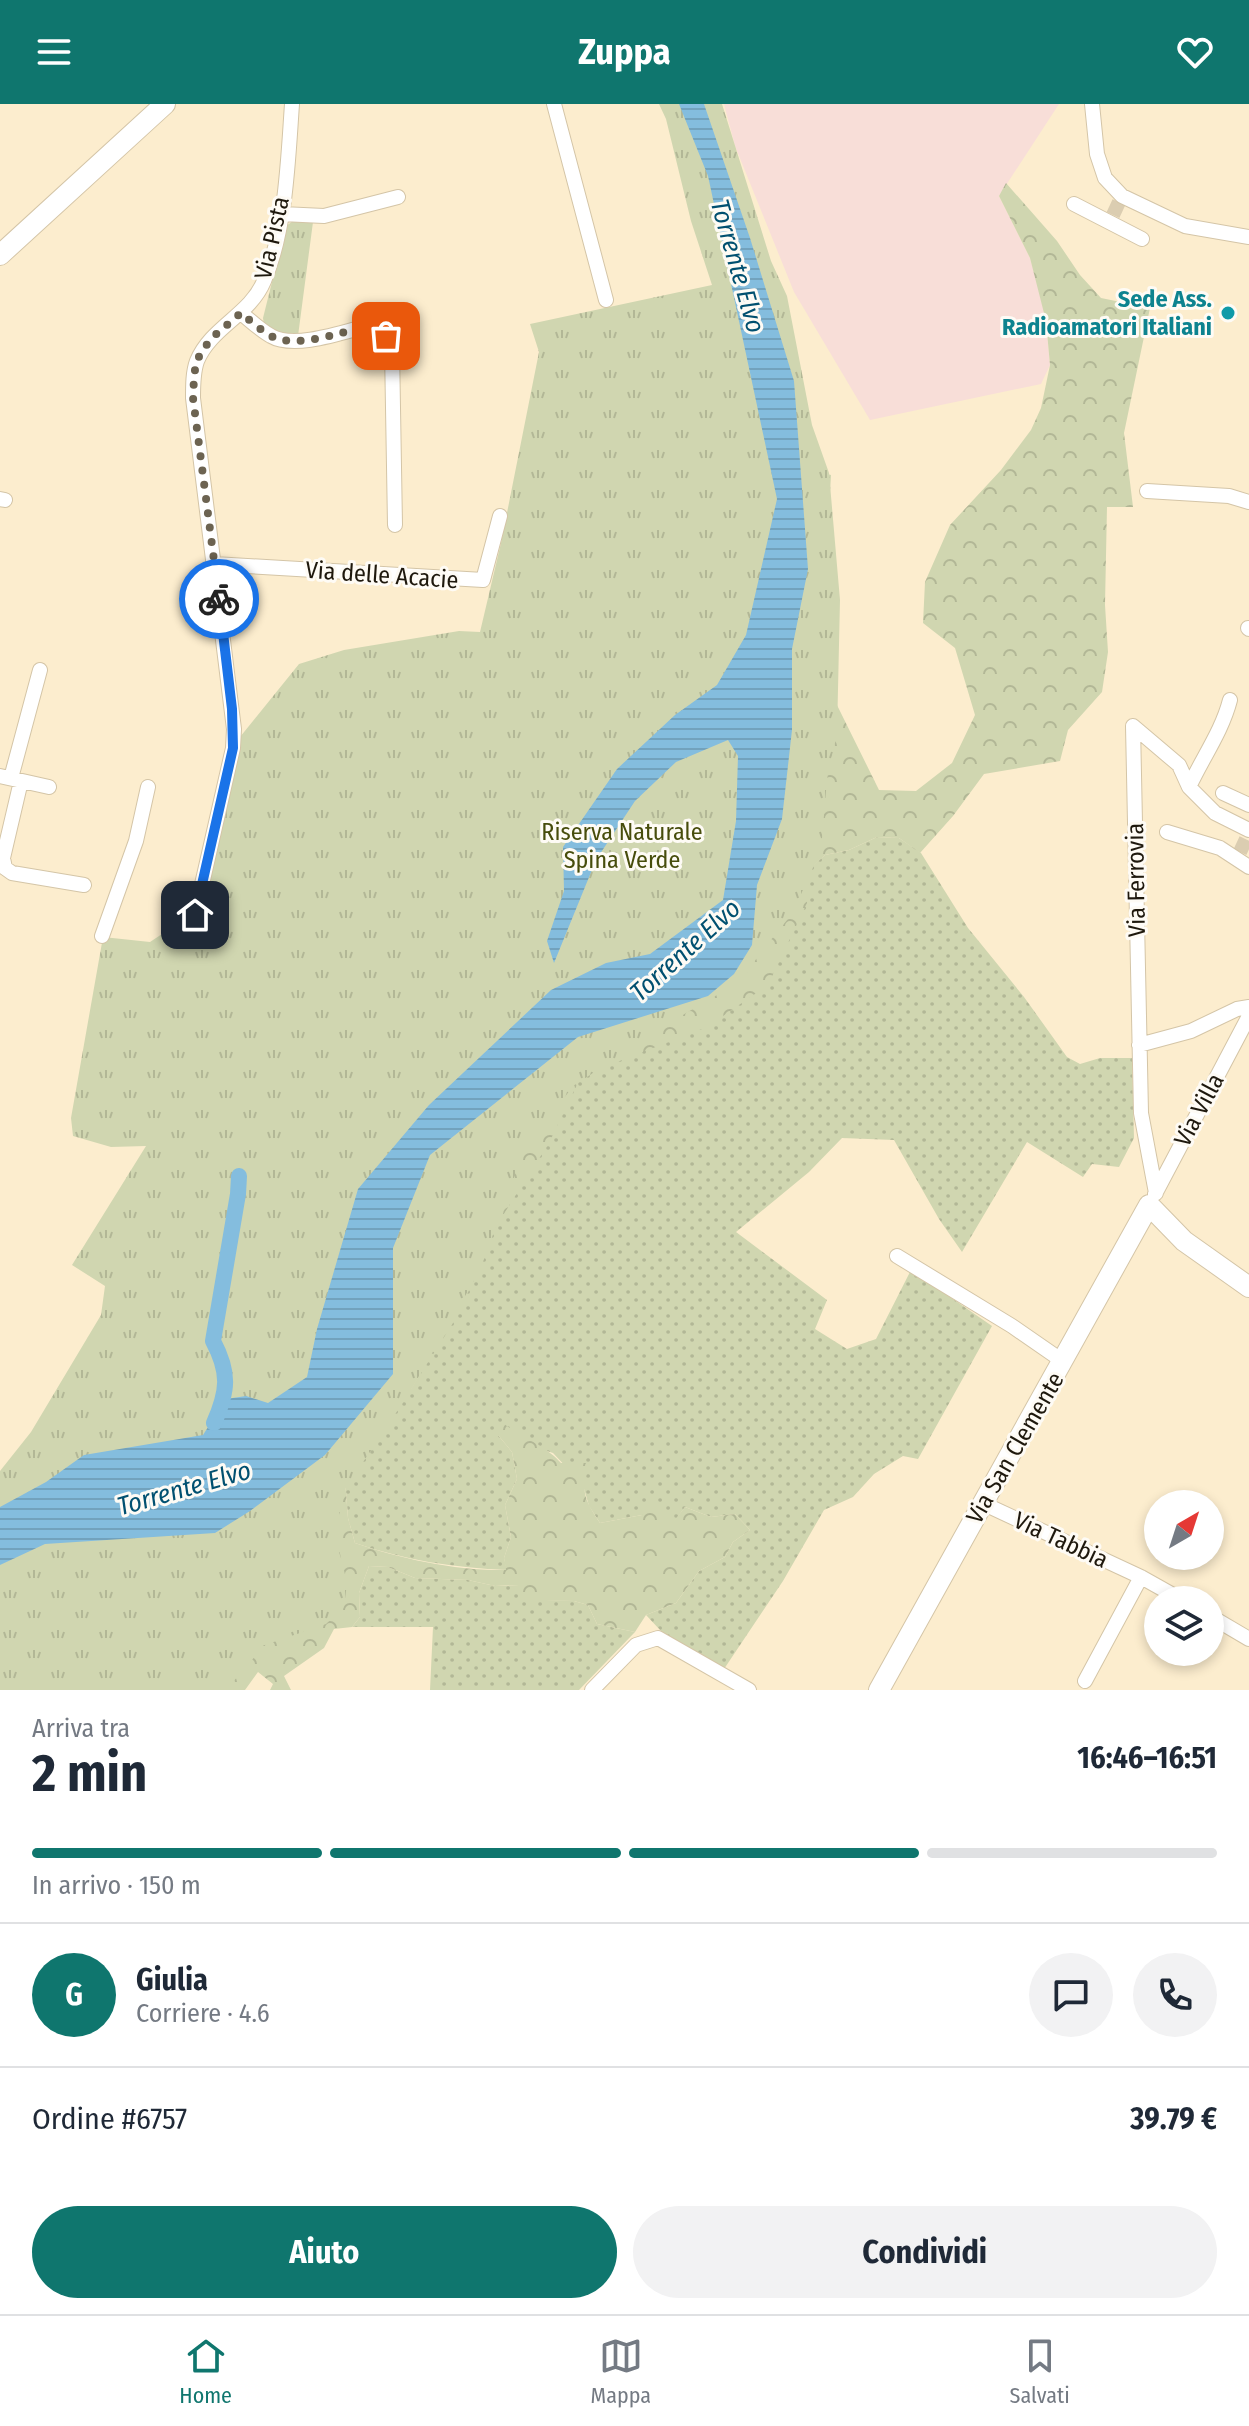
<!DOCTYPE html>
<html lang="it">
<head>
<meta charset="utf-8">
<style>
	:root { --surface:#fff; --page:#f2f2f3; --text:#1f2937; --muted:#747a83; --line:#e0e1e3; --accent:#0f766e }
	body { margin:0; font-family:"Fira Sans Condensed",sans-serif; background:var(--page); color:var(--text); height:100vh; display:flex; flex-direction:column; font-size:30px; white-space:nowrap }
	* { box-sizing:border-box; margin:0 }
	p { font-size:26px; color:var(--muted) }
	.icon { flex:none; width:44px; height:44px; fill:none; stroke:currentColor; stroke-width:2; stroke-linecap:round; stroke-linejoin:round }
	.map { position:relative; height:1586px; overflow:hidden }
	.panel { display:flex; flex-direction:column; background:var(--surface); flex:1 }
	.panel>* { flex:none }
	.needle { width:52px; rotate:39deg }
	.tools { position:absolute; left:1144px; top:1386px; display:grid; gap:16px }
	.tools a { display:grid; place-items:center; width:80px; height:80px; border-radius:50%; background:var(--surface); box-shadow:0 4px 12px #0003; font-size:40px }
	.pin { position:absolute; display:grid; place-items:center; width:68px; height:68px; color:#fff; margin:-34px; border-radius:16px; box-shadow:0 4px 12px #0006 }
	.courier { position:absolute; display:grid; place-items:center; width:80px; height:80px; margin:-40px; border:6px solid #1a73e8; border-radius:50%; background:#fff; color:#222; box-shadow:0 2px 10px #0007 }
	.headline em { font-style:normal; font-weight:700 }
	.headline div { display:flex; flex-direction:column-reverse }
	.headline { display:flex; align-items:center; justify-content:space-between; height:136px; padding:0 32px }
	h1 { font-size:52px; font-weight:700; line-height:60px }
	.bar { display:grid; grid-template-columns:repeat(4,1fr); gap:12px 8px; align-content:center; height:96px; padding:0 32px }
	.bar i { height:10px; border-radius:6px; background:var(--line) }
	.bar .selected { background:var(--accent) }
	.bar p { grid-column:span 4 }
	.line { display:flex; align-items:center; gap:20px; padding:0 32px; border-top:2px solid var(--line) }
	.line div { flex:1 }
	.round { display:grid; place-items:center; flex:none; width:84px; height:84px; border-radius:42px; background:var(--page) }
	.button { display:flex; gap:16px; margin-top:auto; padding:16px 32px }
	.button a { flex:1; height:92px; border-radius:48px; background:var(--accent); color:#fff; font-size:32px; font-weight:700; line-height:92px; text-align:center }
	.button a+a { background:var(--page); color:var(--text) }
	header { display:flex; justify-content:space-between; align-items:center; height:104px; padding:0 32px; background:var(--accent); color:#fff; font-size:36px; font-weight:700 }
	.tabs { display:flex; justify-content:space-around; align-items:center; height:112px; border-top:2px solid var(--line); background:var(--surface); font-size:22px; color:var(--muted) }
	.tabs a { display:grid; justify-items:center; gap:4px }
	.tabs .selected { color:var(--accent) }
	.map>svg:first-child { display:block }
</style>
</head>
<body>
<header><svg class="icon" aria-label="menu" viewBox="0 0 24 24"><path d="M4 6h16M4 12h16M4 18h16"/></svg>Zuppa<svg class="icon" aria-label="heart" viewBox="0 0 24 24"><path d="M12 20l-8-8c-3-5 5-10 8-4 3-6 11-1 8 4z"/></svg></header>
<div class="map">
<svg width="1249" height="1586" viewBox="0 0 1249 1586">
	<defs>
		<pattern id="grass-dots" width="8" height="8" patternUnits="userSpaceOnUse" patternTransform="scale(2)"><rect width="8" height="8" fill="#d0d6b0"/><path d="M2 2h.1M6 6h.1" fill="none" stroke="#b2b796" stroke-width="1.8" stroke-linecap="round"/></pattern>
		<pattern id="forest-crowns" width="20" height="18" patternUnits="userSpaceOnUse" patternTransform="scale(2)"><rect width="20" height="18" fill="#d0d6b0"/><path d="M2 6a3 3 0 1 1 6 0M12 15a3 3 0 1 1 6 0" fill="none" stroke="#b2b796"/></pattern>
		<pattern id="park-tufts" width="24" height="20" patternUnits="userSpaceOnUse" patternTransform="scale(2)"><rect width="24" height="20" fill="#d0d6b0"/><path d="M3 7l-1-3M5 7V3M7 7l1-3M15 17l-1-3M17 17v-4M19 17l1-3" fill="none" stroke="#b2b796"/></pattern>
		<pattern id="water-rules" width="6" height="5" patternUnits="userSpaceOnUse" patternTransform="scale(2)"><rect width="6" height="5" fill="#84bdde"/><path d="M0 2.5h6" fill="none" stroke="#72a2bd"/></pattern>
	</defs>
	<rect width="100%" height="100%" fill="#fcedce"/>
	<path fill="#f8ded8" d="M724,0H1059L999,92L1030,154L1038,183L1046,217L1050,261L1041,280L870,316L794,188L735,42Z"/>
	<path fill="url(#grass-dots)" d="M877,733L899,734L921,749L968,824L1024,893L1067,953L1080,960L1100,954H1132L1134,1034L1119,1063L1092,1060L1083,1073L1027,1038L962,1148L939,1115L894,1036L842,1034L809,1068L736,1128L827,1196L815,1225L847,1245L876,1235L911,1166L992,1222L918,1355L903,1352L874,1370L853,1393L824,1406L783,1477L724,1565L661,1527L646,1511L676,1499L699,1467L725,1453L733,1438L750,1426L735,1410L711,1413L685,1403L674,1418L642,1411L600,1419L589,1402L583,1381L553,1349L498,1331L512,1348L517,1375L505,1401L511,1433L504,1454L507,1466C455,1464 404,1456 355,1439L348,1414L344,1363L411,1285L427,1258L491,1130L586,962L825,751L849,746Z
		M369,1462L388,1463L415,1474L468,1476L495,1482L519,1481L518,1495L574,1497L588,1501L597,1520L635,1528L579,1586H430L433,1523H352L360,1513L359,1489Z"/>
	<path fill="url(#forest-crowns)" d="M1006,79L1057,137L1080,171L1101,194L1150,204L1124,329L1133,403H1107L1105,501L1108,548L1102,588L1068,626L1060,657L984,670L953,712L920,749L899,734L877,733L849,746L825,751L807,768V799L768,881L707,923L612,960L586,962L549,1039L491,1130L474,1176L453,1219L411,1285L344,1363L348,1414L355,1439C401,1455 458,1467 506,1466L504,1454L511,1433L505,1401L517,1375L512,1348L498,1331L504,1320C520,1331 550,1345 561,1359H590C580,1388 584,1394 600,1419L642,1411L651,1399L674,1417L685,1403L711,1413L735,1410L750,1426L733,1438L725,1453L699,1467L676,1499L646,1511L635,1528L597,1520L588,1501L574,1497L518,1496V1481L495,1482L468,1476L415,1474L388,1463L369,1462L359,1489L360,1513L352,1523L334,1525L324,1544L284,1572L291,1586H270L273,1580L258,1568L245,1586H0V1461L800,363L831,371L822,529L834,595L879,686L916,687L952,659L975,611L955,544L923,519L925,478L950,421L1001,366L1031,326L1041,304L1050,261L1046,217L1030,154L999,92Z"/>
	<path fill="url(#park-tufts)" d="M659,0H722L771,157L787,192L812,321L829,369L840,496L837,630L827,675L821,746L792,810L761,848L741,877L681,912L573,982L523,1049L480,1166L408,1291L343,1388L336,1433L347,1479L344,1503L326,1520L262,1542L247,1563L225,1586H0V1367L31,1328L101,1211L105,1182L72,1161L146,1042L111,1043L73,1032L71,1014L103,833L150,838L198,806L240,633L299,560L344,546L459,527L480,528L501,439L539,248L530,220L712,181L691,117L666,15Z
		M293,117L313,118L298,232L275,229L264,221L263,214L286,122Z"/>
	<path fill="url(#water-rules)" d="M679,0H704L750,134L794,277L808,465L792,545V626L782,715L757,781L752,841L734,870L708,892L578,933L430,1051L393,1144V1270L325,1351L250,1407L215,1429L45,1440L0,1461V1403L46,1378L84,1351L203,1331L226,1295L246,1292L268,1299L307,1273L317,1225L358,1085L429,1001L551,886L606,859L650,850L723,796L736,717L738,652L728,636L676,658L635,697L596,756L554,859L547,837L564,787L563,743L617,665L675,611L717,581L746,531L777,395L708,72Z"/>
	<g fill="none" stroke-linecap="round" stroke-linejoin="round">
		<path stroke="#84bdde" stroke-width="16" d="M214,1319C228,1287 230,1269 213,1237L238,1090L239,1072"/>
		<path stroke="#dbcdb1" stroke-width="14" stroke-dasharray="14 7" stroke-linecap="butt" d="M1113,111L1120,96
			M1240,748L1248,731"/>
		<g stroke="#d4c5a7" stroke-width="16">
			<path id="street" d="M554,0L606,196
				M1092,0L1097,50L1105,74L1122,92L1185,122L1249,133
				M1074,100L1142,135
				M282,110L324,112L398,93
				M241,209C250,216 260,226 271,232C295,246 346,227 371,221C384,225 387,233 392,245L395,421
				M1147,387L1229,392L1249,398
				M0,395L5,396
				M214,460L483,476L500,412
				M1248,524L1249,525
				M1133,622L1141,1009L1156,1089
				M1133,622L1179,661L1189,683L1215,709L1249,726
				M0,672L49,683
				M11,674L40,566
				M21,677L3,754L5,764L12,769L84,781
				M1189,683C1203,653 1222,627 1230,596
				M1223,689L1249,701
				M1167,728L1220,744L1249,763
				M195,811L233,644L234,625L193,294C193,281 193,268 197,257C211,223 250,211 264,177C286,125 288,56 292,0
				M102,832L136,737L148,683
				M1139,941L1191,927L1237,905L1249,903
				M1155,1090L1249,912
				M897,1152L1012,1222L1064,1258
				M982,1399L1141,1473L1182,1496
				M1210,1512L1249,1535
				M1085,1577L1141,1473
				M592,1586L636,1541L658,1534L749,1586"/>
		</g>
		<g stroke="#d4c5a7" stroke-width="22">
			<path id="secondary" d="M0,151L165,0
				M879,1586L1149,1101L1184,1137L1249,1183"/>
		</g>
		<use href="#street" stroke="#fff" stroke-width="14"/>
		<use href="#secondary" stroke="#fff" stroke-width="20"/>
	</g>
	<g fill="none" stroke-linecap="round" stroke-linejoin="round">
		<path stroke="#6c6351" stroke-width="8" stroke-dasharray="0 14.4" d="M219,495L193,294L194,274L196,258L204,244L214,232L241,209C250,216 260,226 271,232C295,246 345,227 371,221L380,223L386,232"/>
		<path stroke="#1a73e8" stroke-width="10" d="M195,811L233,644L232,605L219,495"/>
	</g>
	<circle fill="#0f9aa8" stroke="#fefbf5" stroke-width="3" cx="1228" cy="209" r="8"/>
	<g text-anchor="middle" stroke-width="6" stroke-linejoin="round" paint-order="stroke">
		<g font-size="24" fill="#1e180d" stroke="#fefbf5">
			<text transform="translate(272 134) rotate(-77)" y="8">Via Pista</text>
			<text transform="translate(382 471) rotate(4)" y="8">Via delle Acacie</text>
			<text transform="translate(1136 776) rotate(-91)" y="8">Via Ferrovia</text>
			<text transform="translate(1199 1006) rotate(-62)" y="8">Via Villa</text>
			<text transform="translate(1015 1344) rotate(-60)" y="8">Via San Clemente</text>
			<text transform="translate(1061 1436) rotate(25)" y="8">Via Tabbia</text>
		</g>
		<g font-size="24" font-weight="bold" fill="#0d838f" stroke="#fefbf5" text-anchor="end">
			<text x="1212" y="203">Sede Ass.<tspan x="1212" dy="28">Radioamatori Italiani</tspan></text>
		</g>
		<g font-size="24" fill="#474d0c" stroke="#fefbf5">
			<text x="622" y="736">Riserva Naturale<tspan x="622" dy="28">Spina Verde</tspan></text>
		</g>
		<g font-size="26" font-style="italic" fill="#015070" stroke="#fefbf5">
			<text transform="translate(738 162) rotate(74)" y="9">Torrente Elvo</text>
			<text transform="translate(685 846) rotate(-42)" y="9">Torrente Elvo</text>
			<text transform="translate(184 1384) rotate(-16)" y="9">Torrente Elvo</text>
		</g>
	</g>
</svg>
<div class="tools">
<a><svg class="needle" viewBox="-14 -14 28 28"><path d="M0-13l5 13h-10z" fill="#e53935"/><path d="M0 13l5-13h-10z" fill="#747a83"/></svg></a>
<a><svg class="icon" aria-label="layers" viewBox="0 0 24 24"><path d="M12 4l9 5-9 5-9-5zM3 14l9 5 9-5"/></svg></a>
</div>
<div class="pin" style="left:386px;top:232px;background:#ea580c"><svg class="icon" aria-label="bag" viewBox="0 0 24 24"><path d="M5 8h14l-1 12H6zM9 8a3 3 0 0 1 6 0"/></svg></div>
<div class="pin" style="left:195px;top:811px;background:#1f2937"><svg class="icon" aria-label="home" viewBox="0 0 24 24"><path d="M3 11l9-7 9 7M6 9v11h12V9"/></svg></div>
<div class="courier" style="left:219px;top:495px"><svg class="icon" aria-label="bike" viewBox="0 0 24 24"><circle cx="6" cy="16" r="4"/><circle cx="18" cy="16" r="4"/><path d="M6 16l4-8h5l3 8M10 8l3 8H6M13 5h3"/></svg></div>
</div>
<section class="panel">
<div class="headline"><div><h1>2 min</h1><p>Arriva tra</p></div><em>16:46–16:51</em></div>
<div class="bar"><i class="selected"></i><i class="selected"></i><i class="selected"></i><i></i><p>In arrivo · 150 m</p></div>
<div class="line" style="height:144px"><b class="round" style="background:var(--accent);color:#fff">G</b><div><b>Giulia</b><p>Corriere · 4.6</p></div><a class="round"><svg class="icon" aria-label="chat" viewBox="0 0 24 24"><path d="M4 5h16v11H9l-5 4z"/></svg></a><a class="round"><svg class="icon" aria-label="phone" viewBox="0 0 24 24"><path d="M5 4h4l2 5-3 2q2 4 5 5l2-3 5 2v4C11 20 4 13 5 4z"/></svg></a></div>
<div class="line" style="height:104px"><div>Ordine #6757</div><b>39.79 €</b></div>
<div class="button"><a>Aiuto</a><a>Condividi</a></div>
</section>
<nav class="tabs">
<a class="selected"><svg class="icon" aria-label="home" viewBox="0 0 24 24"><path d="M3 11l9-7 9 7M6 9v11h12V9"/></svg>Home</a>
<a><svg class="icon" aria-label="map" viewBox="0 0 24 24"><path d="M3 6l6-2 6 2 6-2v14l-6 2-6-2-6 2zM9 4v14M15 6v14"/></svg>Mappa</a>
<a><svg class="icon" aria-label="saved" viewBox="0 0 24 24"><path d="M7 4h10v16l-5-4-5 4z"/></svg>Salvati</a>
</nav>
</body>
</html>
